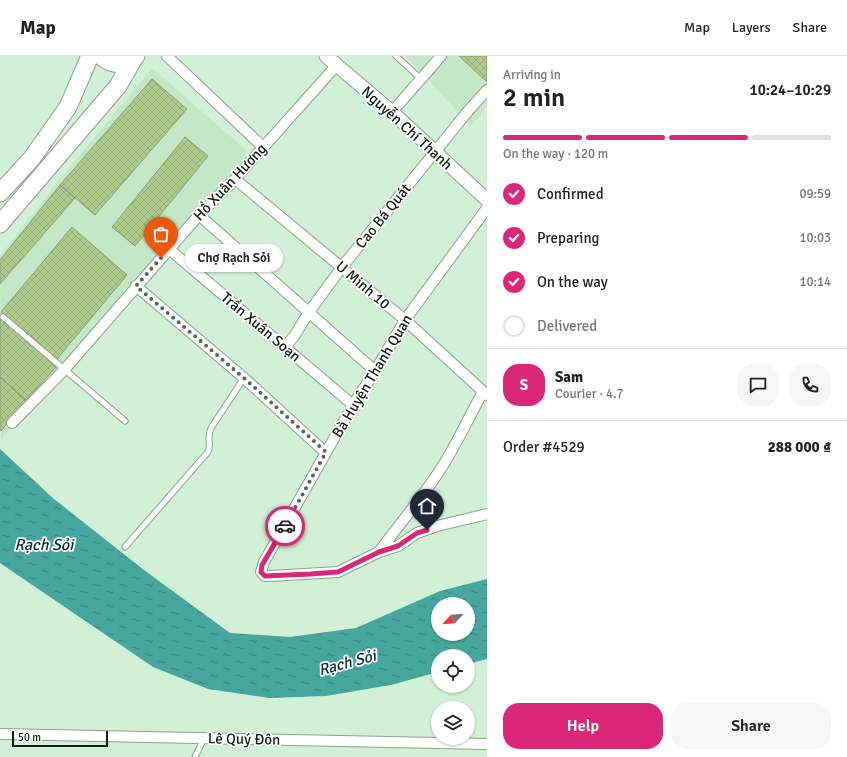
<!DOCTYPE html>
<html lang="en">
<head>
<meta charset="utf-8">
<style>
	:root { --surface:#fff; --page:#f6f6f6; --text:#222; --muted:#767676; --line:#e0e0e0; --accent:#db2777 }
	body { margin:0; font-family:Signika,sans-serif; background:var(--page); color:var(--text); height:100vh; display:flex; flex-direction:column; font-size:15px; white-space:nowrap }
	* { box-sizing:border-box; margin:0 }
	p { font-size:13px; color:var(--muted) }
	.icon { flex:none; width:22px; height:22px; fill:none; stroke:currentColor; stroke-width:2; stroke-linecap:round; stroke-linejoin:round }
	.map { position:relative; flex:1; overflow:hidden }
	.sheet { display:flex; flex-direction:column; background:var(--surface); width:360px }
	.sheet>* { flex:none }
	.needle { width:26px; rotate:244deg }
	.fabs { position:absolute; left:431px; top:541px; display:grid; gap:8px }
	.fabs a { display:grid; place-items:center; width:44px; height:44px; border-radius:50%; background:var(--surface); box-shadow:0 1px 3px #0004; font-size:20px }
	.scale { position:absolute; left:12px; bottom:10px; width:96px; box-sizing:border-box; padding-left:4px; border:2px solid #121d13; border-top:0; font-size:11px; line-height:14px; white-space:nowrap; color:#121d13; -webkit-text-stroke:3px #fff; paint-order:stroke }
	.pin { position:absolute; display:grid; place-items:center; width:34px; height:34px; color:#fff; margin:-41px -17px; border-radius:50% 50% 50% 0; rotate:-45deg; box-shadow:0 0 4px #0007 }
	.pin .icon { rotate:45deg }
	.courier { position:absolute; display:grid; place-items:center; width:40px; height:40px; margin:-20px; border:3px solid #db2777; border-radius:50%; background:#fff; color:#222; box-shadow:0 1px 5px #0007 }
	.bubble { position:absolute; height:28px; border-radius:14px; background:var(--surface); box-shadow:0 1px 3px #0004; font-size:13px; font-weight:600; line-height:28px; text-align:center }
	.head em { font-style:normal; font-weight:600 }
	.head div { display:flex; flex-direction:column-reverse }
	.head { display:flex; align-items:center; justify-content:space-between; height:68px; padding:0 16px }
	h1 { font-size:26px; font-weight:600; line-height:30px }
	.bar { display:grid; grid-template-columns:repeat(4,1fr); gap:6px 4px; align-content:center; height:48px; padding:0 16px }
	.bar i { height:5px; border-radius:3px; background:var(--line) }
	.bar .selected { background:var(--accent) }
	.bar p { grid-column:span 4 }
	.line { display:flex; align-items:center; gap:10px; padding:0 16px; border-top:1px solid var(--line) }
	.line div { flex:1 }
	.round { display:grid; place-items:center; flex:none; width:42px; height:42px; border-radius:16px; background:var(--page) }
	ol { padding:0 16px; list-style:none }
	li { display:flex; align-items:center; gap:12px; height:44px }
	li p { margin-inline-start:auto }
	li .icon { padding:4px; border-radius:50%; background:var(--accent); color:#fff; stroke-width:4 }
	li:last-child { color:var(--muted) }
	li i { width:22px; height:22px; border:2px solid var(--line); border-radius:50% }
	.action { display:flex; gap:8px; margin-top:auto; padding:8px 16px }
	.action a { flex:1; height:46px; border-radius:16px; background:var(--accent); color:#fff; font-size:16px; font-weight:600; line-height:46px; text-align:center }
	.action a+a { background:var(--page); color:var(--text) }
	header { display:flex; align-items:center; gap:24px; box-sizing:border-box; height:56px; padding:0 20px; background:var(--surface); border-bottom:1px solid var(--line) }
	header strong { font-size:19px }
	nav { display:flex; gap:22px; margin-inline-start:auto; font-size:14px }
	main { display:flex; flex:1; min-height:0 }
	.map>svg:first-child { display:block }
</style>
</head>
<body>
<header>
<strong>Map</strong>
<nav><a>Map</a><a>Layers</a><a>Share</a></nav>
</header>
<main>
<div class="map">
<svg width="487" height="701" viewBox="0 0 487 701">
	<defs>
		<pattern id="water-ripples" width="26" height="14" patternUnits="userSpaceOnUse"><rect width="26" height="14" fill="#47a79e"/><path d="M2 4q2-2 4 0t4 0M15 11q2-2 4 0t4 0" fill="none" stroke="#3a8780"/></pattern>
		<pattern id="building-cross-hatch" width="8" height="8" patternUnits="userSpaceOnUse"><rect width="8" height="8" fill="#afcb8b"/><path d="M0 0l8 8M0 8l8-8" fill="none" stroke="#96ae77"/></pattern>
	</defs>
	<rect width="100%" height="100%" fill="#d2f0d5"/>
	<path fill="#c4e8c7" d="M406,0H487V50L471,70Z
		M152,12L246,94L244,103L1,383L0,200L69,112Z"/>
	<path fill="url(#water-ripples)" fill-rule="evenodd" d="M0,393L54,443L144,514L230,577L290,581L356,572L440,535L487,523V603L468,608V600H438V616L391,629L326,640L269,642L208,633L153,611L0,507ZM438,548H468V578H438Z"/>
	<path fill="url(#building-cross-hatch)" stroke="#8e9c7d" d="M459,0H487V26Z
		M152,23L187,53L95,159L60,129Z
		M185,81L208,100L135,190L112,171Z
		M60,129L75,142L0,228V204Z
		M72,171L127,219L57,303L1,256Z
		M0,260L57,310L26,344L0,321Z
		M0,321L26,344L1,375L0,374Z"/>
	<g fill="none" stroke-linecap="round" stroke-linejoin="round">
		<g stroke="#88a48a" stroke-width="7">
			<path id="service" d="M396,0L421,23
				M3,261L125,365
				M125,491L208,396C212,386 206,384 211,372L244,322
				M195,701L204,682"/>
		</g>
		<g stroke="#88a48a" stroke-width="12">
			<path id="minor" d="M167,0L263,91
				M392,56L441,0
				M235,123L405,264L487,339
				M487,152L405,264L375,315L353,349L264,506L261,516L265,520H270L338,516L379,496L398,490L417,477L437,470L487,458
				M199,159L375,315
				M169,193L353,349
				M136,230L244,322L326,397
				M285,291L295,279L309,256L342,211L468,55L487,34
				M12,367L64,314L199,159L235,123L336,10
				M379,496C400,467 423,441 442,411C457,387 469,361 483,336
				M0,678L487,688"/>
		</g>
		<g stroke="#88a48a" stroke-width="15">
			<path id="tertiary" d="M326,0L392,56L487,144"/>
		</g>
		<g stroke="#88a48a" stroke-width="19">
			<path id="primary" d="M101,0C112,10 126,11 136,0
				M0,137L32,102L68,51L90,0
				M0,168L118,30L133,4"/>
		</g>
		<use href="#service" stroke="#fff" stroke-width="5"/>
		<use href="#minor" stroke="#fff" stroke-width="10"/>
		<use href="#tertiary" stroke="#fff" stroke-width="13"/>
		<use href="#primary" stroke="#fff" stroke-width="17"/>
	</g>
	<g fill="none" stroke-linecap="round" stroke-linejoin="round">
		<path stroke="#556757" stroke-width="4" stroke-dasharray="0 7.2" d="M161,202L136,230L244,322L326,396L285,470"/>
		<path stroke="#db2777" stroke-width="5" d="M285,470L262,509L261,516L265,520L310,518L338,516L379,496L398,490L417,477L427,474"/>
	</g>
	<g text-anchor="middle" stroke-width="3.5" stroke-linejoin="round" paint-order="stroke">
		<g font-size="15" fill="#121d13" stroke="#fff">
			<text transform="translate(407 72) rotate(42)" y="5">Nguyễn Chí Thanh</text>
			<text transform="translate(230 126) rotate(-47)" y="5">Hồ Xuân Hương</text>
			<text transform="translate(383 160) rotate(-51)" y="5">Cao Bá Quát</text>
			<text transform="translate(363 229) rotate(40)" y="5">U Minh 10</text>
			<text transform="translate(261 271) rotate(40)" y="5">Trần Xuân Soạn</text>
			<text transform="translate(372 320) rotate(-59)" y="5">Bà Huyện Thanh Quan</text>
			<text transform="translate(244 683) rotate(1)" y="5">Lê Quý Đôn</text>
		</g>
		<g font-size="16" font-style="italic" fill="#02312e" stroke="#fff">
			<text x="44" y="494">Rạch Sỏi</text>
			<text transform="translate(347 606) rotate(-15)" y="6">Rạch Sỏi</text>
		</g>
	</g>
</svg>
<div class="fabs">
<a><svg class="needle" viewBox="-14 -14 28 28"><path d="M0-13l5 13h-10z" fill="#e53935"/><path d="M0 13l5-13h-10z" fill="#767676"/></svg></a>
<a><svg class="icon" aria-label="locate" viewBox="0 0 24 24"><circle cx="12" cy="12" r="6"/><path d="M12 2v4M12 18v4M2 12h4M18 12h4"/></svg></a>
<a><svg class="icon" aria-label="layers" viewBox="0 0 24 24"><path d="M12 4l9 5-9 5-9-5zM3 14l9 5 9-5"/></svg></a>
</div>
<div class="scale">50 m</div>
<div class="pin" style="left:161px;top:202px;background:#ea580c"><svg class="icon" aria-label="bag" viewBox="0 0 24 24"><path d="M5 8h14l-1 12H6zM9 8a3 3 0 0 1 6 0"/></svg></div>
<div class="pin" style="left:427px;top:474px;background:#1f2937"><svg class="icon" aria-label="home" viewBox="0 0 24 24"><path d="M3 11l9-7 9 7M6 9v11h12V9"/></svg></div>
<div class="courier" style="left:285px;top:470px"><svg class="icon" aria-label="car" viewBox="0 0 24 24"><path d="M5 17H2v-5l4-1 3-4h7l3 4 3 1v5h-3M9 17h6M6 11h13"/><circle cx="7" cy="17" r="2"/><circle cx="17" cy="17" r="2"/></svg></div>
<div class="bubble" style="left:185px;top:188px;width:98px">Chợ Rạch Sỏi</div>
</div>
<section class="sheet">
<div class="head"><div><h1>2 min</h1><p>Arriving in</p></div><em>10:24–10:29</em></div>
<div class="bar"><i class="selected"></i><i class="selected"></i><i class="selected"></i><i></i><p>On the way · 120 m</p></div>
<ol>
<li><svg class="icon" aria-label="check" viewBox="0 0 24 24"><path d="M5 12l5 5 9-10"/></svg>Confirmed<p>09:59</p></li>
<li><svg class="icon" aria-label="check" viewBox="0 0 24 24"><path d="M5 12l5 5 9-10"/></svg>Preparing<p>10:03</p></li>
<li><svg class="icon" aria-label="check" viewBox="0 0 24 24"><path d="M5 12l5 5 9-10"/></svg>On the way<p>10:14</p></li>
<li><i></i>Delivered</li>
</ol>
<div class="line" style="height:72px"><b class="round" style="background:var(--accent);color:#fff">S</b><div><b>Sam</b><p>Courier · 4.7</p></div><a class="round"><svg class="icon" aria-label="chat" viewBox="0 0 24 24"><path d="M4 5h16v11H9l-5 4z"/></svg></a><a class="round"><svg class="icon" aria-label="phone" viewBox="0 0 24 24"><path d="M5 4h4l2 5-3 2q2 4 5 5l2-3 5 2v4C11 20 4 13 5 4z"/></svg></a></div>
<div class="line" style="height:52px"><div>Order #4529</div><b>288 000 ₫</b></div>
<div class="action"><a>Help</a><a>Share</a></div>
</section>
</main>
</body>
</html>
